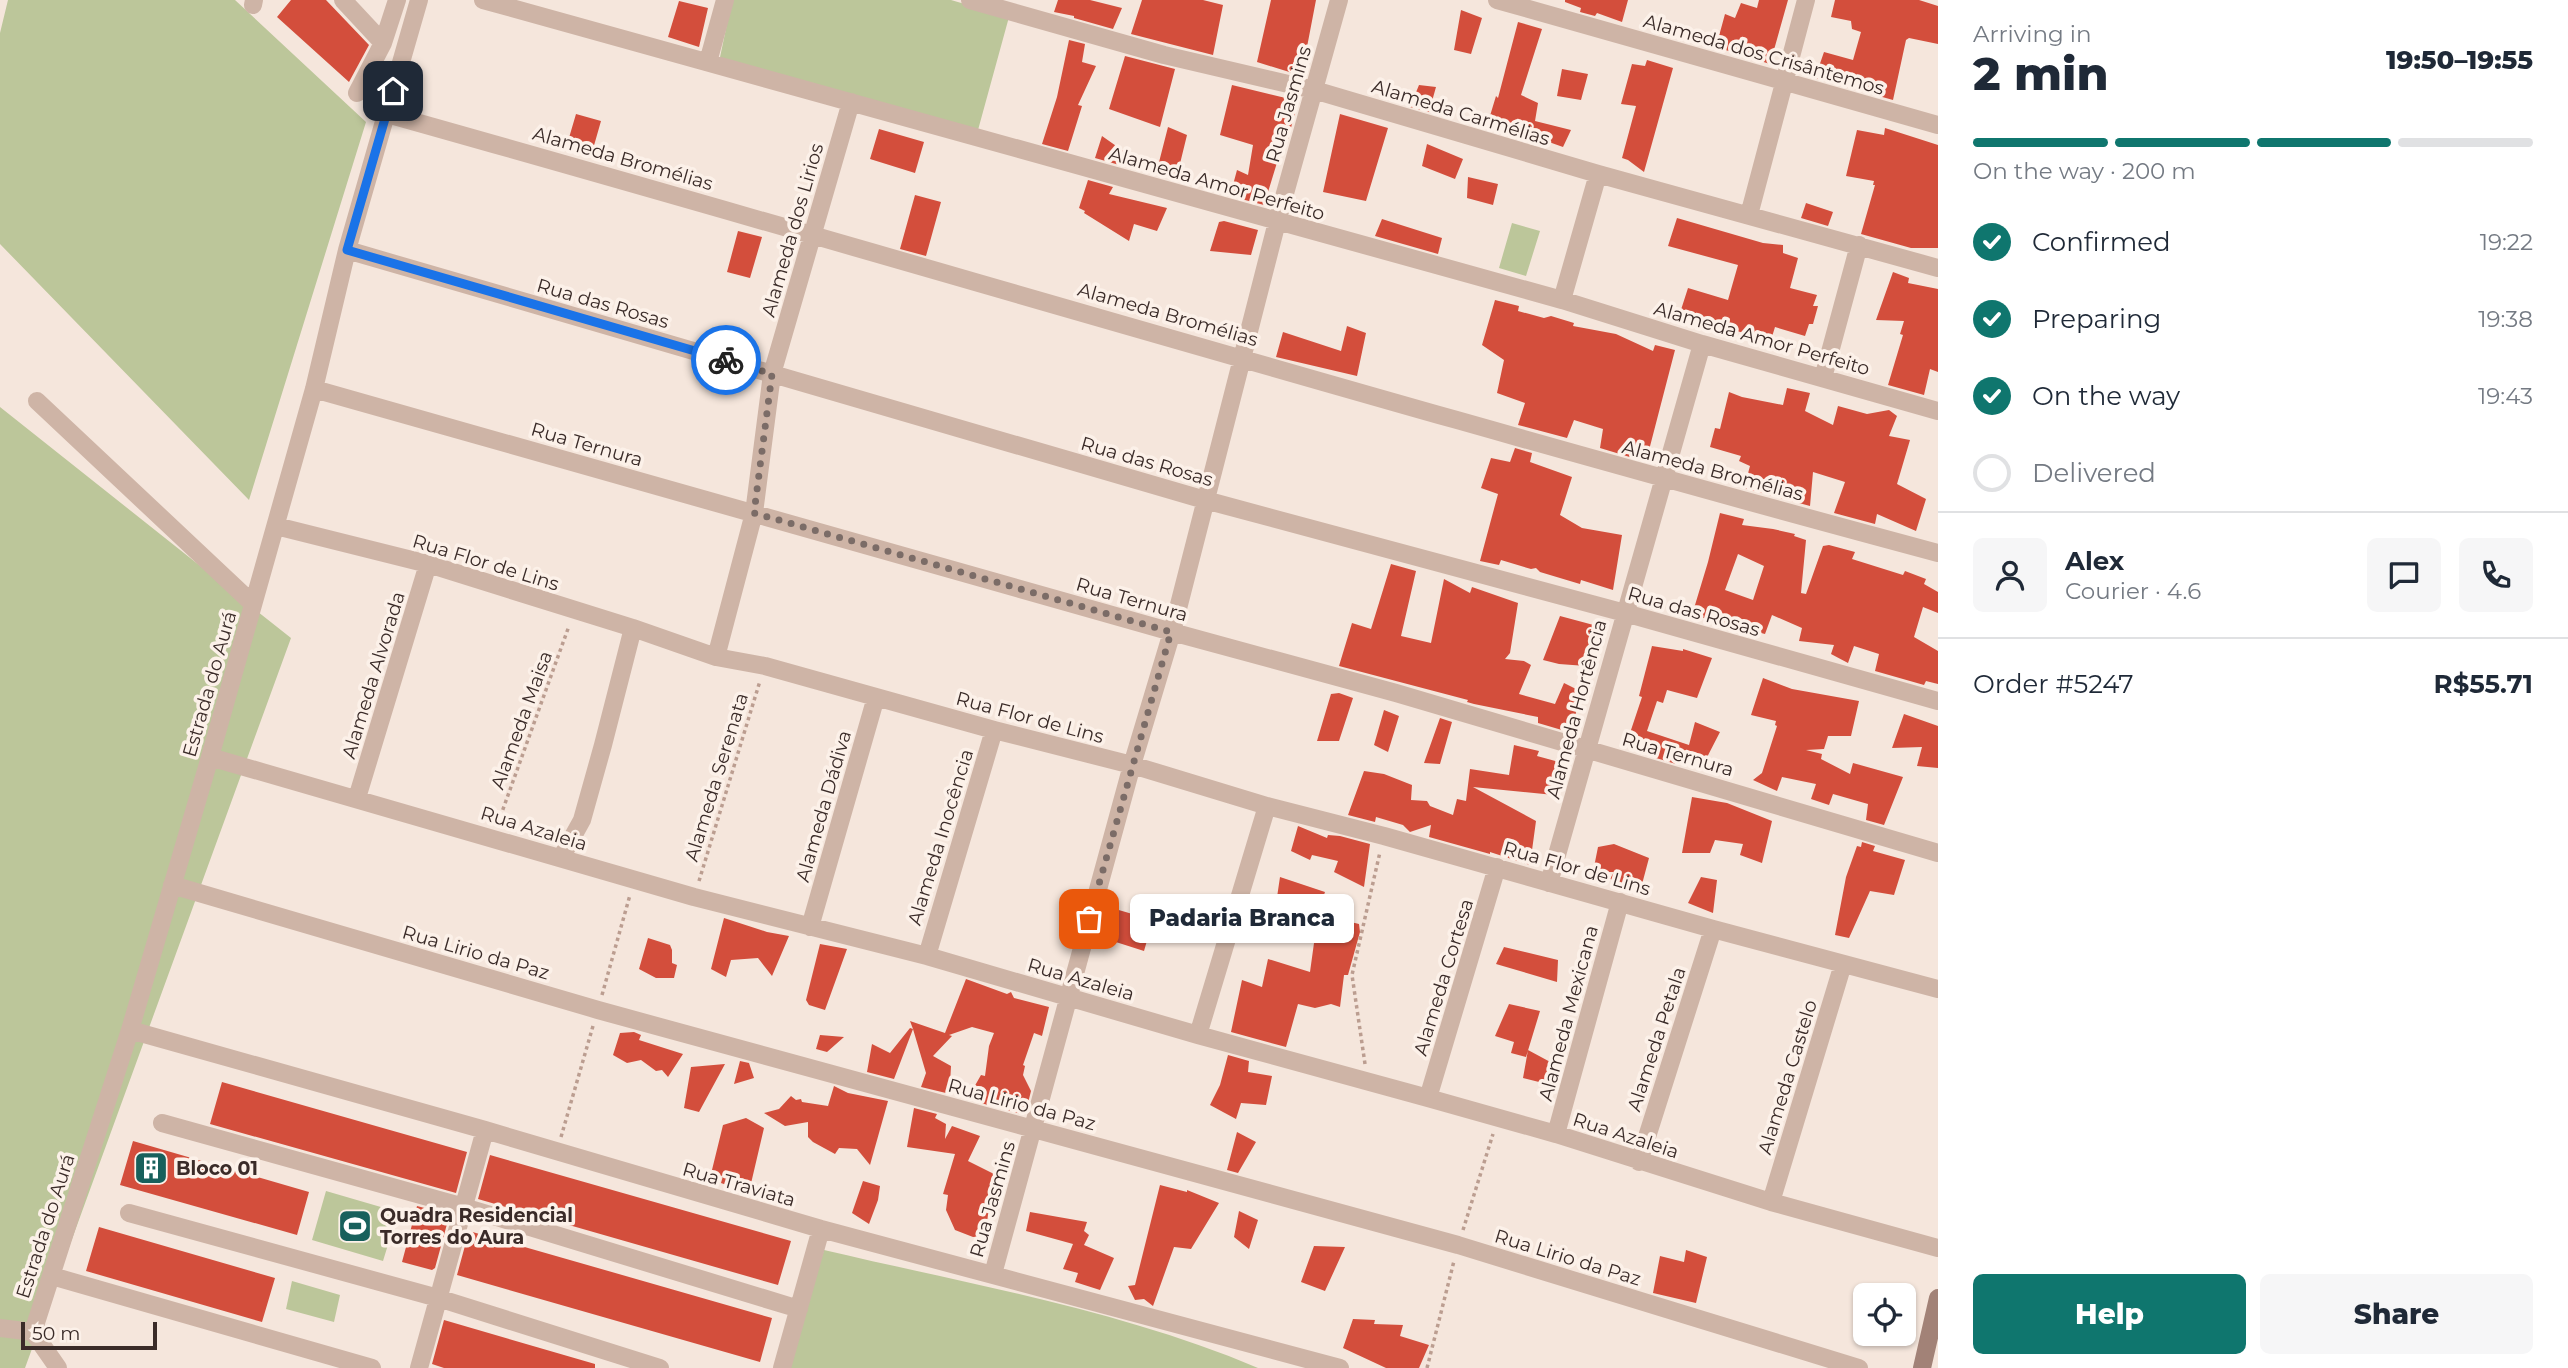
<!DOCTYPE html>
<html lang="en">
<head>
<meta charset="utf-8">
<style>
	:root { --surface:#fff; --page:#f6f6f7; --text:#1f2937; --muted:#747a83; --line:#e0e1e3; --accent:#0f766e }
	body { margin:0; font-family:Montserrat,sans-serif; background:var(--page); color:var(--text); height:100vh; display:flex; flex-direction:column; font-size:26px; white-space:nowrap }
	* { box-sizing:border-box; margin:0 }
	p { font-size:23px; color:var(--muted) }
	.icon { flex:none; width:38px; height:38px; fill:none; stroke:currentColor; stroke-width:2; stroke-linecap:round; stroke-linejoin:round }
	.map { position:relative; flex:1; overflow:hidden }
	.drawer { display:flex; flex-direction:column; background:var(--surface); width:630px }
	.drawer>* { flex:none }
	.tools { position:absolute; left:1853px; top:1283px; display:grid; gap:14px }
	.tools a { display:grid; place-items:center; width:63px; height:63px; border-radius:10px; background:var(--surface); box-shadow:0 2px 5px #0004; font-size:35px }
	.scale { position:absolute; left:21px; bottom:18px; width:136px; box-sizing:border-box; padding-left:7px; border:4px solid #3a2b28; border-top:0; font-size:19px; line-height:24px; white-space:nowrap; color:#3a2b28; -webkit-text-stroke:5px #fcf1e9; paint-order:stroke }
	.pin { position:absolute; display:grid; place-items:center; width:60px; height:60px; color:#fff; margin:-30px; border-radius:14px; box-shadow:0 4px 10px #0006 }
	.courier { position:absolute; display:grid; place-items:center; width:70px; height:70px; margin:-35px; border:5px solid #1a73e8; border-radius:50%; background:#fff; color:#222; box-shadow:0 2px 9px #0007 }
	.bubble { position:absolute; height:49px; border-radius:10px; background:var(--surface); box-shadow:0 2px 5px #0004; font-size:23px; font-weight:800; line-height:49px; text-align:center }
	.summary em { font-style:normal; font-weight:800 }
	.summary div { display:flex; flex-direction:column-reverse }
	.summary { display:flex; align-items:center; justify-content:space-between; height:119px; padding:0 35px }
	h1 { font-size:46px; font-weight:800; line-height:52px }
	.bar { display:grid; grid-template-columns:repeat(4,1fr); gap:10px 7px; align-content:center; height:84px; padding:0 35px }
	.bar i { height:9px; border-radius:5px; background:var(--line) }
	.bar .on { background:var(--accent) }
	.bar p { grid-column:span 4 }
	.line { display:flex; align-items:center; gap:18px; padding:0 35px; border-top:2px solid var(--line) }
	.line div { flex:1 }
	.round { display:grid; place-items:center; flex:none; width:74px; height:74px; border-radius:10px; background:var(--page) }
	ol { padding:0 35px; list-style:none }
	li { display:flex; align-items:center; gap:21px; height:77px }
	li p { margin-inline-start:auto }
	li .icon { padding:7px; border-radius:50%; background:var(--accent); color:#fff; stroke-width:4 }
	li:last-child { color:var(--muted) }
	li i { width:38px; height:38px; border:4px solid var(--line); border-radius:50% }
	.cta { display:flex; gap:14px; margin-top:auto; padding:14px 35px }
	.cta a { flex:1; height:80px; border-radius:10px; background:var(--accent); color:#fff; font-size:28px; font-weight:800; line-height:80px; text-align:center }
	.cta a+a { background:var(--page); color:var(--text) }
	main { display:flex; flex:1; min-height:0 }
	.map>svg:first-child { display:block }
</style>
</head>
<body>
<main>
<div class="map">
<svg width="1938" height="1368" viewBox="0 0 1938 1368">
	<rect width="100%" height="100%" fill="#f5e6dc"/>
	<path fill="#bcc69a" d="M8,0H235L366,122L249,500L0,244V33Z
		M732,0H951L1009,17L978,130L719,62Z
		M1512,223L1540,231L1526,276L1499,268Z
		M0,407L291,638L25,1368H0Z
		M326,1191L398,1212L383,1261L312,1240Z
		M824,1250C968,1284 1121,1310 1258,1368H786Z
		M292,1281L340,1295L334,1322L286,1309Z"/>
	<path fill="#d34e3c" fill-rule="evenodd" d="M291,0H326L369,45L349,82L277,17Z
		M1058,0H1090L1122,8L1113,29L1074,18V16L1054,12Z
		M1142,0H1203L1223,5L1213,55L1131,34Z
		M1271,0H1316L1307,47L1299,75L1257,62Z
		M1565,0H1628L1622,22L1597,13L1595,16L1580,12L1581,8L1565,2Z
		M1759,0H1788L1770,64L1716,47L1725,14L1735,18L1741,3L1757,8Z
		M1835,0H1919L1938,6V44L1909,38L1906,40L1893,100L1815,78L1824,52L1853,60L1861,32L1852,29L1851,21L1831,17Z
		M679,1L708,8L699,47L668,37Z
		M1461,10L1482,18L1471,54L1454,50Z
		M1518,22L1542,29L1521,95L1538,103L1535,121L1571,130L1563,147L1532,136L1531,141L1486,129L1496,96L1498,98Z
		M1069,40L1085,44L1082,62L1096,66L1078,105L1082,106L1068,151L1042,144L1057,97Z
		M1125,56L1175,69L1160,127L1109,109Z
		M1647,60L1673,68L1644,172L1628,160L1622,158L1636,106L1621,104L1632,64L1645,66Z
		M1562,69L1588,74L1581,100L1557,96Z
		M1232,85L1298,101L1287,143H1283L1264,205L1230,196L1237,170L1248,175L1253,145L1220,135Z
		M1419,85L1436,87L1429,112L1410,107Z
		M576,114L601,121L591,156L566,148Z
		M1340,114L1388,128L1366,201L1323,192Z
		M1168,127L1187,135L1176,180L1157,170Z
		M1885,128L1938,145V248H1911L1861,234L1875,185H1873L1874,181L1846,176L1857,130L1884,135Z
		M879,129L924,142L915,173L870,159Z
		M1102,136L1129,155L1123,166L1095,158Z
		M1427,144L1463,159L1455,179L1422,166Z
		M1468,177L1498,184L1493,205L1467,198Z
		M1088,180L1113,187L1109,194L1167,208L1157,231L1134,224L1129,241L1084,213L1085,211L1079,208Z
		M915,195L941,202L926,256L900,249Z
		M1806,203L1833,212L1828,226L1801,218Z
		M1677,218L1763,243L1783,245V253L1798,258L1790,288L1817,295L1813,306H1818L1813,324H1809L1805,336L1775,327L1771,340L1679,316L1688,288L1728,300L1738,265L1668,246Z
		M1382,219L1442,238L1438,254L1375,236Z
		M1224,221L1258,230L1251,255L1210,251L1219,222Z
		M738,231L762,237L750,278L727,272Z
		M1893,272L1909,278L1908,283L1938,289V372L1930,369L1924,395L1888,385L1903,335L1900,334L1904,321L1876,320Z
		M1495,300L1519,306L1518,311L1544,318L1551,316L1574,323L1573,326L1616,334L1653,351L1655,345L1675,350L1648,454L1639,451L1633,458L1600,448L1603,429L1574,420L1567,438L1518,425L1525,403L1497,393L1504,360L1482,345Z
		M1347,326L1366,333L1357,376L1276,357L1283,332L1341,351Z
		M1787,388L1810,393L1805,411L1833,425L1838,406L1867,414L1889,410L1897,416L1889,436L1910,440L1897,484L1926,499L1916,531L1877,514L1875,524L1834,513L1845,482L1813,472L1810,506L1744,488L1750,466L1739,461L1741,456L1710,447L1715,428L1720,429L1729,392L1742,397L1783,405Z
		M1515,448L1532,453L1530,462L1572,477L1560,515L1582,528L1622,535L1613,590L1581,580L1580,584L1540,572L1536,568L1531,569L1501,560L1499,565L1480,561L1498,494L1481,488L1491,458L1510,462Z
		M1720,513L1744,519L1742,525L1773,529L1795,534L1794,536L1806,540L1801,593L1806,594L1823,546L1829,545L1855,552L1852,559L1903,575L1905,571L1926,579L1924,584L1938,592V613L1923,607L1914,637L1938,651V684L1926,681L1924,685L1875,671L1879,654L1854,646L1848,663L1831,654L1834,645L1799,641L1802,628L1772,615L1765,634L1692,615L1708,562ZM1738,554L1764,566L1753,600L1725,590Z
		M1391,564L1416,571L1401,636L1431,643L1444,579L1470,593L1472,587L1518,603L1510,653L1505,659L1524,661L1531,665L1519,694L1555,704L1564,683L1580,691L1572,733L1538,723V717L1474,704L1467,702L1468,700L1339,666L1352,623L1371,629Z
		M1560,616L1601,627L1586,666L1559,664L1543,660Z
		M1652,646L1683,651V649L1712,658L1697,698L1667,690L1663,703L1657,701L1647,731L1689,745L1695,722L1720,732L1702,767L1678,759L1676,764L1656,758V753L1626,745L1642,697L1639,696Z
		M1763,678L1792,689L1859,701L1851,736H1828L1824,749L1806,750L1822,754L1821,759L1850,774L1853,763L1903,777L1884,825L1866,820L1868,804L1833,794L1829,805L1811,799L1816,784L1782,777L1777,791L1753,780L1762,773L1777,726L1775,725L1776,721L1751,715Z
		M1339,693L1353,698L1339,741H1317L1331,694Z
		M1384,710L1399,716L1388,752L1374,745Z
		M1904,714L1938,726V768L1917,766L1922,747L1892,748Z
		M1440,718L1452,722L1440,764L1424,763Z
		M1514,745L1539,751L1537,756L1559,762L1554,795L1473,787L1536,821L1530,865L1490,852V854L1429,837L1431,825L1410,832L1403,825L1376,817L1375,822L1348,815L1364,771L1384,774L1412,785L1411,800L1427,801L1430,806L1453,815L1457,799L1466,801L1470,769L1509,775Z
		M1692,797L1727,803L1772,821L1762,863L1740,855L1743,844L1715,840L1710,853H1682Z
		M1298,826L1327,838L1328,835L1340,836L1370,844L1364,887L1334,872L1338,861L1312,855L1310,860L1291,851Z
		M1862,842L1875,846L1873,851L1905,860L1894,895L1870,891L1849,938L1835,935L1846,877L1857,846L1861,847Z
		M1614,844L1649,858L1641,888L1623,890L1624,883L1610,879L1614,872H1593L1598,847Z
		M1280,877L1325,892L1317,915L1276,904Z
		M1701,877L1717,880L1713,913L1688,903Z
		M1105,906L1153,920L1144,951L1097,936Z
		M1318,914L1359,924L1360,932L1348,975H1344L1340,1007L1331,1004L1315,1008L1298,1004L1286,1047L1231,1032L1242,980L1262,987L1268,959L1310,972Z
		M724,918L767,932L789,936L772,976L758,958L731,960L726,977L711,969Z
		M648,938L670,945L672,950V963L677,965L674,978H656L639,969Z
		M820,944L847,949L825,1010L809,1005L806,1000Z
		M1504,947L1558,960L1557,982L1496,964Z
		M966,979L1007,994L1011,992L1014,998L1049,1007L1042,1036L1034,1033L1023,1065L1025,1066L1023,1075L1031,1091L1025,1115L977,1102L969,1096L981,1075L985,1076L989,1046L994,1033L972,1027L949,1035L952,1036L933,1056L951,1066L950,1084L946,1093L921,1087L926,1073L913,1029L894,1079L867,1072L872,1044L890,1053L910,1028L913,1029L910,1021L945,1033Z
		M1509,1004L1540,1011L1526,1057L1511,1053L1514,1042L1495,1036Z
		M634,1032L641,1035L639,1040L683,1054L668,1077L662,1070L656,1071L641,1060L627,1063L613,1055L620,1033Z
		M820,1035L844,1037L827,1052L816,1049Z
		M1528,1050L1554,1064L1547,1084L1523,1078Z
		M1228,1055L1249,1061L1248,1072L1272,1076L1266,1105L1241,1103L1236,1119L1210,1105L1220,1085Z
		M740,1061L749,1063L754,1078L734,1084Z
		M725,1064L699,1112L684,1108L691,1067Z
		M222,1082L467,1152L456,1193L210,1124Z
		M834,1086L848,1093L888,1101L870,1165L857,1149L839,1148L835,1154L813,1142L808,1137V1122L785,1126L764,1113L779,1109L791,1096L796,1100L801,1099L802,1102L828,1106Z
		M914,1108L937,1114L935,1118L946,1124L945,1139L952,1126L980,1136L968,1161L1002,1178L990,1201L985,1236L973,1237L955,1230L946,1210L948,1195L943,1194L955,1154L907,1147Z
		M746,1118L764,1128L749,1192L734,1190L735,1188L721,1183L723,1176L711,1174L723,1125Z
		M1237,1132L1256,1142L1238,1173L1227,1170Z
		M133,1141L309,1192L297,1235L120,1185Z
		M490,1155L791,1241L778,1285L478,1199Z
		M863,1181L880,1186L878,1200L869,1224L852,1213Z
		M1160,1185L1187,1192V1190L1219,1203L1191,1249L1174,1247L1153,1306L1144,1299L1135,1300L1128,1286L1135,1285Z
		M417,1206L447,1214L445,1224H447L435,1268L432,1270L402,1262Z
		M1239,1211L1258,1220L1249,1249L1234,1237Z
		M1030,1212L1087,1222L1084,1231L1089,1235L1084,1245L1114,1258L1100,1290L1075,1282L1078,1273L1063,1269L1073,1244L1026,1231Z
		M99,1227L275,1278L262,1322L86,1271Z
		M469,1231L772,1318L760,1362L457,1275Z
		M1314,1246L1345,1247L1325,1291L1301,1282Z
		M1686,1250L1707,1257L1696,1303L1653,1293L1660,1256L1684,1262Z
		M1353,1319L1375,1320L1374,1324L1403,1325L1400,1336L1429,1345L1419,1368H1386L1343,1348Z
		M444,1320L595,1364V1368H444L432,1364Z"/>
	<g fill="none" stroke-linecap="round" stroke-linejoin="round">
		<path stroke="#bb9d90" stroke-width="3.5" stroke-dasharray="3.5 3.5" stroke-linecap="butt" d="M498,823L569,626
			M699,881L760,681
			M602,995L630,895
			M1365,1064L1352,975L1380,852
			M561,1137L593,1026
			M1463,1230L1493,1134
			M1427,1368L1454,1261"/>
		<path stroke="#ceb4a6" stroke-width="18" d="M343,0L383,43
			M483,0L1562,300L1702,344L1938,411
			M970,0L1164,55L1314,90L1598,174L1938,268
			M1497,0L1938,125
			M253,5L254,0
			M708,62L725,0
			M357,93L383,43L397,0
			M387,114C904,259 1419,414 1938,553
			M1749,215L1806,0
			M347,250L1205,500L1625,613L1938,701
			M1562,300L1598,174
			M1823,378L1859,245
			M314,389L1172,632L1396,693L1938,853
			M37,401L253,604
			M276,526L428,564L633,628L716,657L765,666L994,730L1132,765L1267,806L1384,836L1713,929L1938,989
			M716,657L754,513L772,374L851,102
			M210,757L694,897L927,956L1198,1035L1428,1098L1556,1134L1771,1202L1938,1248
			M357,798L428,564
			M561,858L582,820L603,745L633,628
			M1549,883L1702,344
			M172,885L598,1010L1458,1245L1859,1368
			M810,927L876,697
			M927,956L994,730
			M130,1030L485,1130L821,1229L1340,1368
			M1198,1035L1267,806
			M1428,1098L1497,867
			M162,1123L464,1207L799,1309
			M1556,1134L1620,902
			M1639,1162L1713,929
			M1771,1202L1843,964
			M129,1213L438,1298L660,1368
			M993,1274L1132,765L1172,632L1277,222L1339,0
			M52,1276L372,1368
			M0,1328L33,1332
			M33,1332L130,1030L210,757L314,389L347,250L419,0
			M33,1332L58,1368
			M419,1368L485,1130
			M782,1368L821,1229"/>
		<path stroke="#a28277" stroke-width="18" d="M1922,1368L1938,1298"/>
	</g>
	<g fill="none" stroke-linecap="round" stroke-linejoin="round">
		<path stroke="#7b6c67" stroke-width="7" stroke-dasharray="0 12.6" d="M726,360L772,374L754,513L1171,632L1089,919"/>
		<path stroke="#1a73e8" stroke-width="9" d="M393,91L347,250L726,360"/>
	</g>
	<defs>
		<g id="building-square" transform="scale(1.75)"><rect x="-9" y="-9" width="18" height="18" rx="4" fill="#18605c" stroke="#fcf1e9"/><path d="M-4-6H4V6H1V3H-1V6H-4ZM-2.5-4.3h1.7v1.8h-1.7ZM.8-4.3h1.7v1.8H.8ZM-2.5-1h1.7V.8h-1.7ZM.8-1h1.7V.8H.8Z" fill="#fff"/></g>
		<g id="stadium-square" transform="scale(1.75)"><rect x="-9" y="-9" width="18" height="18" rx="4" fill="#18605c" stroke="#fcf1e9"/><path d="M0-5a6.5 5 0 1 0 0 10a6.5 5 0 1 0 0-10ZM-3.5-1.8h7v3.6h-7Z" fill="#fff"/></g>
	</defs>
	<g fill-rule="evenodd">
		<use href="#building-square" x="151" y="1168"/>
		<use href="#stadium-square" x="355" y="1226"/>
	</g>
	<g text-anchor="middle" stroke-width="7" stroke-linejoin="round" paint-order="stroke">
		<g font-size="19" fill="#3a2b28" stroke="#fcf1e9">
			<text transform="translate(1764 54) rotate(16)" y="7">Alameda dos Crisântemos</text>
			<text transform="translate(1288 104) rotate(-74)" y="7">Rua Jasmins</text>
			<text transform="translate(1461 112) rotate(17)" y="7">Alameda Carmélias</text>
			<text transform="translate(623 158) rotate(16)" y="7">Alameda Bromélias</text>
			<text transform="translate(1217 183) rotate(16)" y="7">Alameda Amor Perfeito</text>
			<text transform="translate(792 230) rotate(-74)" y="7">Alameda dos Lirios</text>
			<text transform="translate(603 303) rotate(16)" y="7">Rua das Rosas</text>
			<text transform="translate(1168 314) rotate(16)" y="7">Alameda Bromélias</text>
			<text transform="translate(1762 338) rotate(16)" y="7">Alameda Amor Perfeito</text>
			<text transform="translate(587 444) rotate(16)" y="7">Rua Ternura</text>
			<text transform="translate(1147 461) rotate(16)" y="7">Rua das Rosas</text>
			<text transform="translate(1713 470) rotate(15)" y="7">Alameda Bromélias</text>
			<text transform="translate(486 562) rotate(17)" y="7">Rua Flor de Lins</text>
			<text transform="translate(1132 599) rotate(16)" y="7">Rua Ternura</text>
			<text transform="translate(1694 611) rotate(16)" y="7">Rua das Rosas</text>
			<text transform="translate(373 675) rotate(-73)" y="7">Alameda Alvorada</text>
			<text transform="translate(209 684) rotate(-74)" y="7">Estrada do Aurá</text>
			<text transform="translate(1576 709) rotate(-75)" y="7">Alameda Hortência</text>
			<text transform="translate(1030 717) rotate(15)" y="7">Rua Flor de Lins</text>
			<text transform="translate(521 720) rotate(-70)" y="7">Alameda Maisa</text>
			<text transform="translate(1678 754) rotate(16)" y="7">Rua Ternura</text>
			<text transform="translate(716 777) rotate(-73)" y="7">Alameda Serenata</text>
			<text transform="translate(823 806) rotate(-74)" y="7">Alameda Dádiva</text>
			<text transform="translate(534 828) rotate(17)" y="7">Rua Azaleia</text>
			<text transform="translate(940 837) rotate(-73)" y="7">Alameda Inocência</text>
			<text transform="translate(1577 868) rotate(16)" y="7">Rua Flor de Lins</text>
			<text transform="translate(476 952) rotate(16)" y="7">Rua Lirio da Paz</text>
			<text transform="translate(1443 977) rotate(-73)" y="7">Alameda Cortesa</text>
			<text transform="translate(1081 979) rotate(16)" y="7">Rua Azaleia</text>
			<text transform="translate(1568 1013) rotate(-75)" y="7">Alameda Mexicana</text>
			<text transform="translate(1656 1039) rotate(-72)" y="7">Alameda Petala</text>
			<text transform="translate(1787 1077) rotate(-73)" y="7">Alameda Castelo</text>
			<text transform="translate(1022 1104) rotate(15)" y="7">Rua Lirio da Paz</text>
			<text transform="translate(1626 1135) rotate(18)" y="7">Rua Azaleia</text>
			<text transform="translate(739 1184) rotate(16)" y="7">Rua Traviata</text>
			<text transform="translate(992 1199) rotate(-74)" y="7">Rua Jasmins</text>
			<text transform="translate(45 1226) rotate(-72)" y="7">Estrada do Aurá</text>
			<text transform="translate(1568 1257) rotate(17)" y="7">Rua Lirio da Paz</text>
		</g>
		<g font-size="19" font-weight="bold" fill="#3a2b28" stroke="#fcf1e9" text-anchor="start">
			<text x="176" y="1175">Bloco 01</text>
			<text x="380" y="1222">Quadra Residencial<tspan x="380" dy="22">Torres do Aura</tspan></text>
		</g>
	</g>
</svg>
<div class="tools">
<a><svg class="icon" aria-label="locate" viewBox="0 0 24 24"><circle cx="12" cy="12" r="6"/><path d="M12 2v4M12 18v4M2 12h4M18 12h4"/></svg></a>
</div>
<div class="scale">50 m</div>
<div class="pin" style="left:1089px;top:919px;background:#ea580c"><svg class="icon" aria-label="bag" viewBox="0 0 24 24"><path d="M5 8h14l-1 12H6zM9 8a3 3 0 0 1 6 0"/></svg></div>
<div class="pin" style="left:393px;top:91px;background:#1f2937"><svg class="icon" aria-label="home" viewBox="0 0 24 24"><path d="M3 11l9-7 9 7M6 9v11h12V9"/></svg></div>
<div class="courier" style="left:726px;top:360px"><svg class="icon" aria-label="bike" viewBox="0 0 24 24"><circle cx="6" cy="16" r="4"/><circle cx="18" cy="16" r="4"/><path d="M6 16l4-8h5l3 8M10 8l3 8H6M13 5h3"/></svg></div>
<div class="bubble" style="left:1130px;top:894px;width:224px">Padaria Branca</div>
</div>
<section class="drawer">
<div class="summary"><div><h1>2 min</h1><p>Arriving in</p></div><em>19:50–19:55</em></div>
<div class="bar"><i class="on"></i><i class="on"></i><i class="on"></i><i></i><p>On the way · 200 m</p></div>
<ol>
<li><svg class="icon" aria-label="check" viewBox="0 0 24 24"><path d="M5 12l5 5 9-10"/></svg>Confirmed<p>19:22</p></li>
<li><svg class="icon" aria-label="check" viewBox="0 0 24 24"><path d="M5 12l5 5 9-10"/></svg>Preparing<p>19:38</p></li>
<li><svg class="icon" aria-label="check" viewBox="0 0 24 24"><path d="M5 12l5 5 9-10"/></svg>On the way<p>19:43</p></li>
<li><i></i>Delivered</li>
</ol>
<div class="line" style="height:126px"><a class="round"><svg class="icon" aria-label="person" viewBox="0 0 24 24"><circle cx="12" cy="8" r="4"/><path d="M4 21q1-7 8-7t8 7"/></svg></a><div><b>Alex</b><p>Courier · 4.6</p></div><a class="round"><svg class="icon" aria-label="chat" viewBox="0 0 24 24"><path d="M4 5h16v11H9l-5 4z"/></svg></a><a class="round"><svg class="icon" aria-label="phone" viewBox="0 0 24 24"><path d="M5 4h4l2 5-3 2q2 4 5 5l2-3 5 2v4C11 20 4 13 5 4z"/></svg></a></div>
<div class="line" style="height:91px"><div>Order #5247</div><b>R$55.71</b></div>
<div class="cta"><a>Help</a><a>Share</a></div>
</section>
</main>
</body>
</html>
